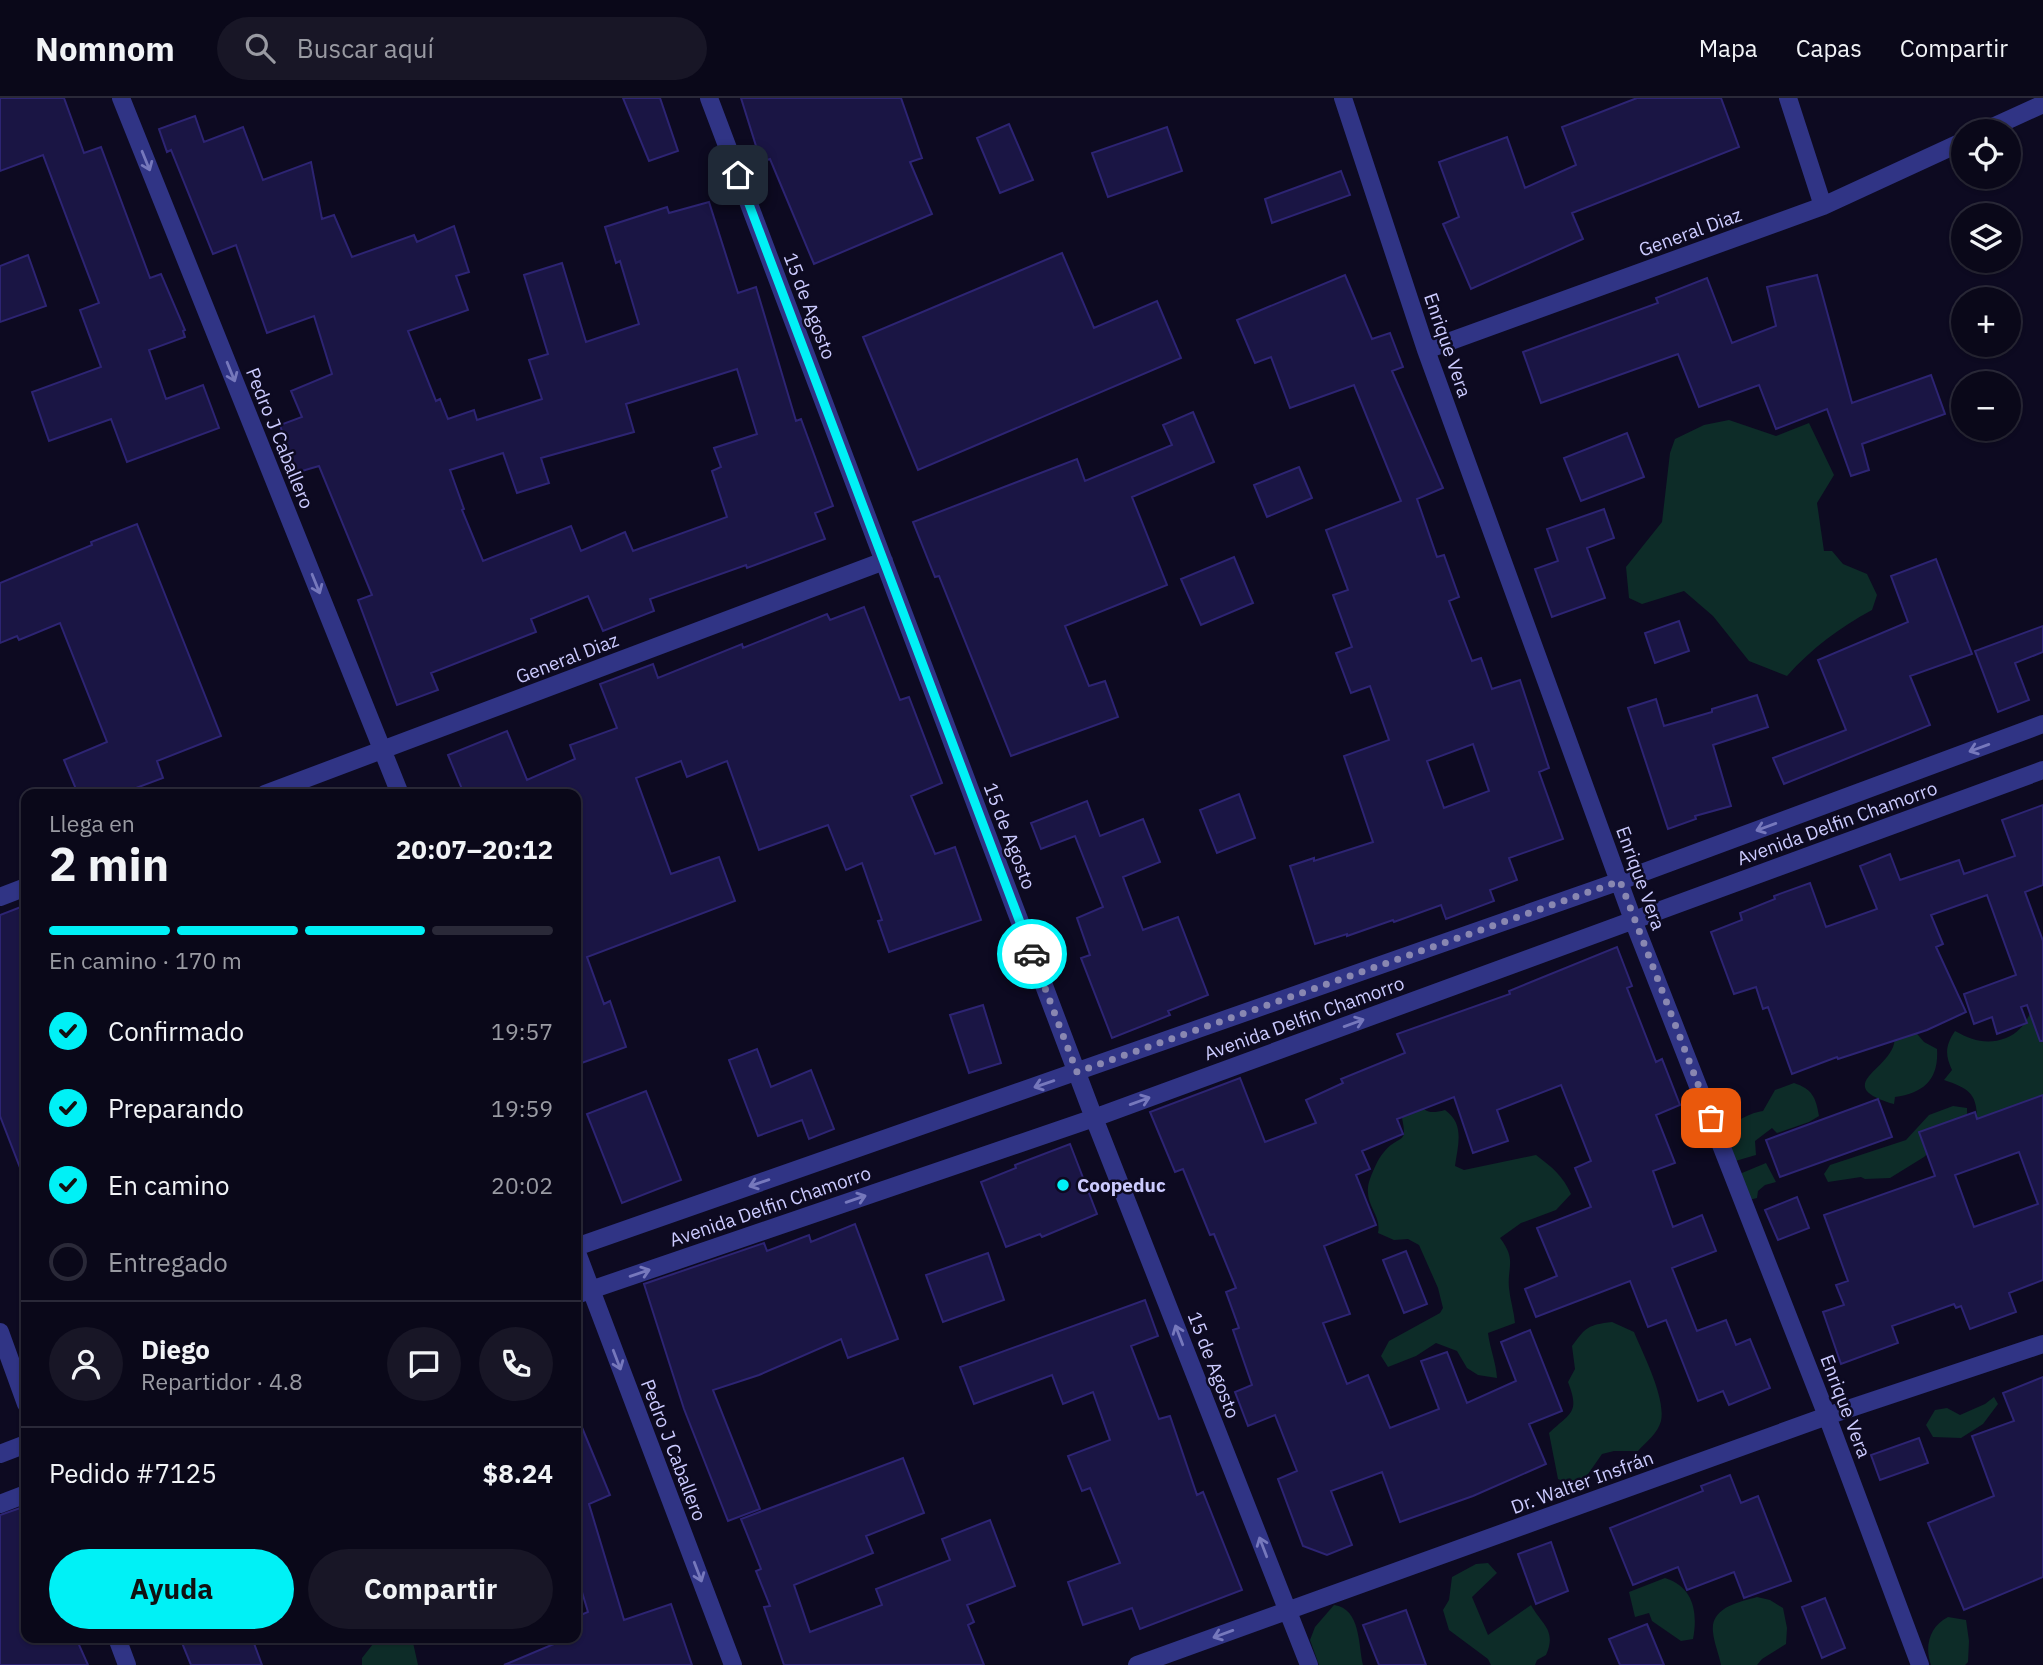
<!DOCTYPE html>
<html lang="es">
<head>
<meta charset="utf-8">
<style>
	:root { --surface:#0a0819; --page:#181626; --text:#f1f3f6; --muted:#999aa2; --line:#2a2938; --accent:#00f1f6 }
	body { margin:0; font-family:"IBM Plex Sans",sans-serif; background:var(--page); color:var(--text); height:100vh; display:flex; flex-direction:column; font-size:26px; white-space:nowrap }
	* { box-sizing:border-box; margin:0 }
	p { font-size:23px; color:var(--muted) }
	.icon { flex:none; width:38px; height:38px; fill:none; stroke:currentColor; stroke-width:2; stroke-linecap:round; stroke-linejoin:round }
	.map { position:relative; flex:1; overflow:hidden }
	.sheet { position:absolute; left:21px; top:691px; width:560px; height:854px; display:flex; flex-direction:column; background:var(--surface); border-radius:14px; box-shadow:0 2px 5px #0004,0 0 0 2px var(--line) }
	.sheet>* { flex:none }
	.controls { position:absolute; left:1951px; top:21px; display:grid; gap:14px }
	.controls a { display:grid; place-items:center; width:70px; height:70px; border-radius:50%; background:var(--surface); box-shadow:0 2px 5px #0004,0 0 0 2px var(--line); font-size:35px }
	.pin { position:absolute; display:grid; place-items:center; width:60px; height:60px; color:#fff; margin:-30px; border-radius:14px; box-shadow:0 4px 10px #0006 }
	.courier { position:absolute; display:grid; place-items:center; width:70px; height:70px; margin:-35px; border:5px solid #00f1f6; border-radius:50%; background:#fff; color:#222; box-shadow:0 2px 9px #0007 }
	.overview em { font-style:normal; font-weight:800 }
	.overview div { display:flex; flex-direction:column-reverse }
	.overview { display:flex; align-items:center; justify-content:space-between; height:119px; padding:0 28px }
	h1 { font-size:46px; font-weight:800; line-height:52px }
	.bar { display:grid; grid-template-columns:repeat(4,1fr); gap:10px 7px; align-content:center; height:84px; padding:0 28px }
	.bar i { height:9px; border-radius:5px; background:var(--line) }
	.bar .on { background:var(--accent) }
	.bar p { grid-column:span 4 }
	.line { display:flex; align-items:center; gap:18px; padding:0 28px; border-top:2px solid var(--line) }
	.line div { flex:1 }
	.round { display:grid; place-items:center; flex:none; width:74px; height:74px; border-radius:37px; background:var(--page) }
	ol { padding:0 28px; list-style:none }
	li { display:flex; align-items:center; gap:21px; height:77px }
	li p { margin-inline-start:auto }
	li .icon { padding:7px; border-radius:50%; background:var(--accent); color:#111; stroke-width:4 }
	li:last-child { color:var(--muted) }
	li i { width:38px; height:38px; border:4px solid var(--line); border-radius:50% }
	.action { display:flex; gap:14px; margin-top:auto; padding:14px 28px }
	.action a { flex:1; height:80px; border-radius:42px; background:var(--accent); color:#111; font-size:28px; font-weight:800; line-height:80px; text-align:center }
	.action a+a { background:var(--page); color:var(--text) }
	header { display:flex; align-items:center; gap:42px; box-sizing:border-box; height:98px; padding:0 35px; background:var(--surface); border-bottom:2px solid var(--line) }
	header strong { font-size:33px }
	nav { display:flex; gap:38px; margin-inline-start:auto; font-size:24px }
	.search { width:490px; height:63px; background:var(--page); display:flex; align-items:center; gap:18px; box-sizing:border-box; padding:0 24px; border-radius:38px; color:var(--muted); font-size:26px }
	.map>svg:first-child { display:block }
</style>
</head>
<body>
<header>
<strong>Nomnom</strong>
<div class="search"><svg class="icon" aria-label="search" viewBox="0 0 24 24"><circle cx="10" cy="10" r="6"/><path d="M15 15l6 6"/></svg>Buscar aquí</div>
<nav><a>Mapa</a><a>Capas</a><a>Compartir</a></nav>
</header>
<div class="map">
<svg width="2043" height="1567" viewBox="0 0 2043 1567">
	<rect width="100%" height="100%" fill="#0d0a21"/>
	<path fill="#0d2c28" d="M1729,322L1776,338L1809,325L1834,377L1817,405L1824,453H1832L1843,466L1867,476L1877,497L1872,512C1839,530 1812,550 1787,578L1749,563L1713,518L1684,493L1642,506L1629,500L1626,469L1662,424L1670,355L1675,341L1704,327Z
		M2043,849V1003L1989,1021H1977C1977,994 1967,990 1944,982L1952,972C1945,957 1945,948 1955,933C1973,943 1988,947 2006,940C2039,927 2038,879 2043,849Z
		M1907,924L1924,944L1937,951C1939,981 1924,995 1895,999L1894,1006C1832,988 1887,973 1894,946C1895,941 1894,934 1893,929Z
		M1794,985C1812,991 1816,999 1819,1018L1809,1024L1777,1035L1772,1030L1755,1043L1756,1057L1725,1066C1725,1060 1722,1050 1723,1043C1727,1026 1748,1015 1763,1013L1775,992Z
		M1416,1003C1426,1015 1430,1016 1445,1012C1465,1026 1458,1047 1455,1068L1464,1072L1536,1057C1552,1069 1563,1078 1571,1096L1556,1112L1521,1125L1500,1140C1517,1162 1507,1169 1509,1190C1510,1202 1514,1213 1515,1225L1488,1235C1490,1251 1496,1264 1497,1280L1478,1277L1467,1270L1457,1253L1436,1245L1416,1258L1388,1269L1381,1258L1389,1243L1440,1215L1443,1210L1438,1190L1419,1147L1408,1141L1394,1142L1378,1135C1382,1116 1363,1107 1369,1084C1372,1075 1378,1060 1384,1054C1400,1035 1409,1049 1401,1016Z
		M1953,1008L1967,1010V1019L1924,1059L1890,1080L1865,1081L1861,1079L1828,1084L1824,1076L1830,1067L1906,1042L1929,1017Z
		M1766,1065L1776,1084L1765,1087L1758,1093L1757,1100L1745,1103L1731,1089L1742,1075Z
		M1612,1224L1634,1234C1643,1256 1666,1300 1661,1323C1658,1335 1646,1344 1638,1353H1614L1602,1356L1579,1389L1558,1381L1549,1335C1571,1314 1580,1315 1568,1284L1575,1271L1572,1248C1586,1229 1588,1227 1612,1224Z
		M1994,1299L1998,1306L1983,1326L1961,1340L1933,1339L1926,1327L1935,1312L1947,1310L1960,1317L1985,1306Z
		M1488,1465L1497,1475L1472,1499L1488,1537L1531,1507C1542,1527 1557,1532 1546,1557L1537,1562L1535,1567H1491L1488,1561L1449,1532L1443,1512L1449,1502L1452,1479L1476,1466Z
		M1665,1480C1694,1489 1698,1515 1693,1541L1681,1543L1652,1523L1649,1515L1635,1519L1629,1494Z
		M1757,1499L1770,1502L1783,1510L1787,1530L1786,1546L1762,1561L1757,1567H1721C1719,1556 1714,1545 1713,1534C1710,1509 1740,1504 1757,1499Z
		M1334,1507C1361,1511 1358,1546 1363,1567H1319L1310,1542L1315,1529Z
		M1948,1519L1966,1522L1969,1543L1968,1564L1965,1567H1931C1924,1548 1930,1528 1948,1519Z
		M384,1540H412L418,1567H362V1560L373,1546Z"/>
	<path fill="#1a1544" stroke="#2d2473" stroke-width="2" fill-rule="evenodd" d="M0,0H64L84,55L101,49L150,180L161,176L185,232L183,233L185,239L149,252L166,301L203,287L219,330L127,364L111,321L49,343L32,294L101,269L80,212L99,205L43,57L0,73Z
		M623,0H660L678,53L649,63Z
		M741,0H901L922,60L910,64L932,116L814,166L770,61L761,64Z
		M1637,0H1721L1739,49L1572,115L1583,141L1471,191L1443,126L1459,119L1439,64L1507,39L1525,90L1576,67L1562,29Z
		M195,18L204,44L243,29L263,82L311,64L322,121L334,117L352,159L414,137L417,144L454,128L469,174L456,178L468,212L408,233L436,303L440,301L448,321L474,312L477,322L542,301L529,262L548,256L524,177L562,165L586,244L639,226L620,163L616,165L605,129L667,109L669,115L709,104L738,195L756,189L796,323L801,321L833,408L815,415L825,441L747,470L746,467L650,501L654,513L603,533L588,498L531,521L536,534L431,575L438,592L397,607L358,502L372,497L319,368L295,375L280,327L302,319L291,293L332,276L314,218L267,235L236,147L213,156L171,52L167,54L159,31ZM737,271L757,336L714,350L721,369L712,373L727,419L633,453L625,434L581,453L571,428L483,463L462,412L464,411L450,372L503,355L517,395L549,385L541,360L634,334L626,306Z
		M1009,26L1033,82L1000,95L977,40Z
		M1167,29L1182,73L1108,99L1092,55Z
		M1341,73L1350,97L1272,125L1265,101Z
		M1062,155L1094,230L1157,203L1181,260L918,372L863,239Z
		M28,157L46,208L0,224V168Z
		M1345,177L1372,241L1390,235L1403,269L1392,273L1443,390L1417,401L1437,459L1444,457L1459,499L1449,503L1472,563L1481,560L1492,591L1520,582L1549,670L1539,674L1563,741L1509,760L1517,782L1490,792L1494,803L1446,821L1441,807L1394,824L1393,822L1347,838V836L1315,846L1290,768L1314,760V763L1373,744L1344,658L1389,642L1370,588L1351,595L1336,555L1352,549L1333,497L1348,492L1326,432L1401,403L1354,287L1290,310L1271,259L1255,265L1237,222ZM1473,646L1489,693L1444,710L1427,663Z
		M1817,177L1852,305L1931,277L1945,316L1862,346L1869,372L1851,378L1827,311L1776,331L1759,287L1699,309L1678,256L1541,305L1523,254L1658,205L1656,200L1707,180L1732,245L1776,228L1767,189Z
		M1193,314L1214,364L1132,399L1167,487L1065,528L1089,588L1105,583L1118,619L1011,658L939,478L935,479L913,424L1077,361L1085,383L1172,347L1163,327Z
		M1627,335L1644,379L1581,403L1564,360Z
		M1299,369L1312,400L1267,419L1254,387Z
		M1604,411L1614,440L1587,450L1605,500L1552,519L1535,471L1558,463L1547,431Z
		M137,426L221,638L157,663L163,680L120,696H78L64,662L107,644L60,525L19,542L17,538L0,545V485L92,447L91,444Z
		M1234,459L1253,505L1201,527L1181,481Z
		M1936,461L1972,556L1910,578L1930,627L1784,686L1773,660L1846,632L1818,562L1908,524L1891,478Z
		M864,509L900,602L909,599L942,685L911,698L935,756L955,749L981,822L889,854L878,823L882,822L862,765L846,772L828,727L759,752L727,663L687,679L681,663L636,680L671,776L719,759L735,803L587,859L604,906L610,903L626,949L576,967V696H464L448,657L507,633L527,682L575,661L570,647L617,630L600,586L653,566L658,580L742,546L743,550L827,516L830,522Z
		M1679,523L1689,553L1655,565L1645,535Z
		M2043,528V554L2015,565L2029,602L1998,614L1975,553Z
		M1757,597L1768,629L1713,647L1731,708L1695,718L1696,721L1668,731L1628,610L1656,601L1664,628L1712,614V611Z
		M1239,696L1255,740L1217,755L1200,712Z
		M1087,703L1100,738L1143,721L1160,764L1123,779L1143,832L1178,819L1208,897L1168,913L1170,917L1112,940L1081,860L1090,857L1077,820L1103,809L1075,738L1041,751L1031,725Z
		M2043,707V787L2025,794L2043,843V943H2040L2027,907L2021,909L2027,925L1997,936L1992,919L1974,926L1964,896L2016,877L1987,797L1931,817L1943,846L1936,849L1966,914L1927,932L1838,961L1837,959L1792,976L1768,909L1763,911L1756,889L1734,896L1711,834L1742,822L1740,815L1775,801L1774,798L1810,785L1826,829L1877,811L1860,768L1890,756L1900,782L1959,762L1964,776L2015,758L2002,722Z
		M26,807V1080H24L0,1018V817Z
		M1617,849L1632,888L1627,890L1656,964L1662,961L1680,1007L1656,1017L1675,1065L1653,1073L1673,1129L1702,1117L1716,1153L1672,1170L1697,1233L1726,1222L1736,1247L1750,1241L1770,1290L1729,1307L1723,1293L1698,1303L1666,1222L1648,1229L1630,1183L1536,1219L1525,1191L1557,1178L1537,1130L1591,1109L1575,1070L1591,1063L1561,987L1497,1012L1508,1043L1473,1055L1454,999L1397,1021L1403,1036L1362,1053L1370,1071L1356,1077L1376,1127L1324,1148L1350,1216L1323,1225L1347,1286L1368,1277L1390,1330L1439,1311L1421,1263L1447,1254L1467,1305L1516,1283L1501,1244L1530,1232L1562,1313L1529,1326L1546,1366L1473,1398L1400,1424L1382,1374L1331,1393L1352,1447L1327,1457L1303,1448L1278,1381L1297,1373L1275,1317L1248,1328L1235,1294L1252,1287L1233,1232L1239,1230L1226,1194L1236,1190L1214,1136L1210,1137L1183,1071L1175,1074L1150,1014L1240,980L1265,1044L1316,1025L1306,1002L1343,985L1341,981L1405,955L1397,936L1510,896L1509,893Z
		M983,907L1001,965L969,975L950,917Z
		M757,951L771,989L811,972L834,1031L809,1041L802,1022L758,1038L729,962Z
		M646,993L681,1082L622,1105L587,1016Z
		M2043,997V1182L2009,1195L2016,1214L1970,1231L1961,1208L1956,1210L1954,1206L1892,1228L1898,1245L1841,1266L1823,1214L1844,1207L1836,1187L1848,1183L1824,1117L1935,1078L1919,1034L1975,1014L1977,1021ZM2019,1054L2038,1106L1974,1129L1955,1077Z
		M1878,1001L1892,1039L1780,1079L1766,1042Z
		M1070,1046L1097,1116L1042,1139L1040,1136L1006,1149L981,1084L1016,1070L1015,1067Z
		M1797,1099L1809,1130L1778,1142L1765,1112Z
		M855,1126L898,1241L848,1260L841,1241L759,1277L713,1292L760,1411L728,1423L684,1311L644,1186L764,1145L767,1153L809,1137L811,1144Z
		M1406,1153L1427,1206L1404,1215L1383,1162Z
		M988,1155L1004,1202L943,1224L926,1177Z
		M1145,1202L1158,1238L1131,1248L1159,1321L1170,1318L1197,1397L1203,1394L1242,1492L1140,1531L1132,1510L1083,1527L1068,1484L1120,1465L1090,1390L1082,1393L1068,1358L1110,1342L1093,1294L1063,1306L1052,1277L974,1306L960,1269Z
		M2043,1279V1479L1964,1512L1928,1425L1994,1398L1972,1338L2014,1323L2003,1295Z
		M576,1315L610,1397L589,1406L624,1522L671,1506L692,1567H504L568,1540H576V1519L588,1514L576,1474Z
		M1919,1340L1928,1365L1880,1382L1871,1357Z
		M903,1360L924,1415L866,1438L873,1455L794,1487L810,1534L882,1507L876,1491L950,1462L942,1441L990,1422L1015,1488L967,1507L974,1524L968,1527L984,1567H784L764,1509L770,1508L756,1473L761,1471L741,1421Z
		M1730,1377L1741,1405L1758,1398L1791,1483L1744,1500L1734,1474L1687,1492L1678,1469L1633,1487L1610,1430L1703,1393L1701,1388Z
		M26,1408V1540H76L88,1567H0V1417Z
		M1551,1444L1568,1493L1536,1506L1518,1456Z
		M1825,1500L1845,1550L1822,1560L1802,1509Z
		M1406,1512L1426,1567H1379L1363,1527Z
		M1647,1526L1664,1567H1620L1609,1541Z
		M180,1540H252L262,1567H191Z"/>
	<g fill="none" stroke-linecap="round" stroke-linejoin="round">
		<path stroke="#303485" stroke-width="18" d="M121,0L400,696
			M709,0L1094,1020L1309,1567
			M1343,0L1426,252L1633,822L1827,1318L1920,1567
			M1788,0L1823,108
			M1984,33L2043,6
			M1426,252L1823,108L1964,43
			M265,696L884,463
			M0,799L26,789
			M576,1149L1620,783L2043,626
			M576,1152L733,1567
			M576,1197L1094,1020L2043,672
			M0,1234L26,1306
			M0,1356L26,1346
			M0,1406L26,1396
			M117,1540L127,1567
			M1137,1567L1827,1318L2043,1246"/>
	</g>
	<defs><path id="oneway-shaft" d="M-6 0H5M1.5-3L5.5 0L1.5 3" fill="none" stroke-width="1.6" stroke-linecap="round" stroke-linejoin="round" transform="scale(1.75)"/></defs>
	<g stroke="#7678bc">
		<use href="#oneway-shaft" transform="translate(146 63) rotate(68)"/>
		<use href="#oneway-shaft" transform="translate(231 274) rotate(68)"/>
		<use href="#oneway-shaft" transform="translate(316 486) rotate(68)"/>
		<use href="#oneway-shaft" transform="translate(1979 650) rotate(160)"/>
		<use href="#oneway-shaft" transform="translate(1766 729) rotate(160)"/>
		<use href="#oneway-shaft" transform="translate(1354 925) rotate(-20)"/>
		<use href="#oneway-shaft" transform="translate(1044 986) rotate(161)"/>
		<use href="#oneway-shaft" transform="translate(1140 1003) rotate(-20)"/>
		<use href="#oneway-shaft" transform="translate(759 1085) rotate(161)"/>
		<use href="#oneway-shaft" transform="translate(856 1101) rotate(-19)"/>
		<use href="#oneway-shaft" transform="translate(640 1175) rotate(-19)"/>
		<use href="#oneway-shaft" transform="translate(1179 1237) rotate(-111)"/>
		<use href="#oneway-shaft" transform="translate(617 1262) rotate(69)"/>
		<use href="#oneway-shaft" transform="translate(1263 1449) rotate(-111)"/>
		<use href="#oneway-shaft" transform="translate(698 1474) rotate(69)"/>
		<use href="#oneway-shaft" transform="translate(1223 1536) rotate(160)"/>
	</g>
	<g fill="none" stroke-linecap="round" stroke-linejoin="round">
		<path stroke="#8987b1" stroke-width="7" stroke-dasharray="0 12.6" d="M1032,856L1077,974L1620,783L1711,1020"/>
		<path stroke="#00f1f6" stroke-width="9" d="M738,77L1032,856"/>
	</g>
	<circle fill="#00f1f6" stroke="#0d0a21" stroke-width="2.5" cx="1063" cy="1087" r="7"/>
	<g text-anchor="middle" stroke-width="5" stroke-linejoin="round" paint-order="stroke">
		<g font-size="19" fill="#cccbff" stroke="#0d0a21">
			<text transform="translate(1690 134) rotate(-20)" y="7">General Diaz</text>
			<text transform="translate(810 208) rotate(69)" y="7">15 de Agosto</text>
			<text transform="translate(1448 247) rotate(71)" y="7">Enrique Vera</text>
			<text transform="translate(280 340) rotate(68)" y="7">Pedro J Caballero</text>
			<text transform="translate(567 560) rotate(-21)" y="7">General Diaz</text>
			<text transform="translate(1837 725) rotate(-20)" y="7">Avenida Delfin Chamorro</text>
			<text transform="translate(1010 738) rotate(69)" y="7">15 de Agosto</text>
			<text transform="translate(1641 780) rotate(70)" y="7">Enrique Vera</text>
			<text transform="translate(1304 920) rotate(-20)" y="7">Avenida Delfin Chamorro</text>
			<text transform="translate(770 1108) rotate(-19)" y="7">Avenida Delfin Chamorro</text>
			<text transform="translate(1214 1267) rotate(69)" y="7">15 de Agosto</text>
			<text transform="translate(1846 1308) rotate(69)" y="7">Enrique Vera</text>
			<text transform="translate(674 1352) rotate(69)" y="7">Pedro J Caballero</text>
			<text transform="translate(1582 1384) rotate(-20)" y="7">Dr. Walter Insfrán</text>
		</g>
		<g font-size="19" font-weight="bold" fill="#cccbff" stroke="#0d0a21" text-anchor="start">
			<text x="1077" y="1094">Coopeduc</text>
		</g>
	</g>
</svg>
<div class="controls">
<a><svg class="icon" aria-label="locate" viewBox="0 0 24 24"><circle cx="12" cy="12" r="6"/><path d="M12 2v4M12 18v4M2 12h4M18 12h4"/></svg></a>
<a><svg class="icon" aria-label="layers" viewBox="0 0 24 24"><path d="M12 4l9 5-9 5-9-5zM3 14l9 5 9-5"/></svg></a>
<a>+</a>
<a>−</a>
</div>
<div class="pin" style="left:1711px;top:1020px;background:#ea580c"><svg class="icon" aria-label="bag" viewBox="0 0 24 24"><path d="M5 8h14l-1 12H6zM9 8a3 3 0 0 1 6 0"/></svg></div>
<div class="pin" style="left:738px;top:77px;background:#1f2937"><svg class="icon" aria-label="home" viewBox="0 0 24 24"><path d="M3 11l9-7 9 7M6 9v11h12V9"/></svg></div>
<div class="courier" style="left:1032px;top:856px"><svg class="icon" aria-label="car" viewBox="0 0 24 24"><path d="M5 17H2v-5l4-1 3-4h7l3 4 3 1v5h-3M9 17h6M6 11h13"/><circle cx="7" cy="17" r="2"/><circle cx="17" cy="17" r="2"/></svg></div>
<section class="sheet">
<div class="overview"><div><h1>2 min</h1><p>Llega en</p></div><em>20:07–20:12</em></div>
<div class="bar"><i class="on"></i><i class="on"></i><i class="on"></i><i></i><p>En camino · 170 m</p></div>
<ol>
<li><svg class="icon" aria-label="check" viewBox="0 0 24 24"><path d="M5 12l5 5 9-10"/></svg>Confirmado<p>19:57</p></li>
<li><svg class="icon" aria-label="check" viewBox="0 0 24 24"><path d="M5 12l5 5 9-10"/></svg>Preparando<p>19:59</p></li>
<li><svg class="icon" aria-label="check" viewBox="0 0 24 24"><path d="M5 12l5 5 9-10"/></svg>En camino<p>20:02</p></li>
<li><i></i>Entregado</li>
</ol>
<div class="line" style="height:126px"><a class="round"><svg class="icon" aria-label="person" viewBox="0 0 24 24"><circle cx="12" cy="8" r="4"/><path d="M4 21q1-7 8-7t8 7"/></svg></a><div><b>Diego</b><p>Repartidor · 4.8</p></div><a class="round"><svg class="icon" aria-label="chat" viewBox="0 0 24 24"><path d="M4 5h16v11H9l-5 4z"/></svg></a><a class="round"><svg class="icon" aria-label="phone" viewBox="0 0 24 24"><path d="M5 4h4l2 5-3 2q2 4 5 5l2-3 5 2v4C11 20 4 13 5 4z"/></svg></a></div>
<div class="line" style="height:91px"><div>Pedido #7125</div><b>$8.24</b></div>
<div class="action"><a>Ayuda</a><a>Compartir</a></div>
</section>
</div>
</body>
</html>
